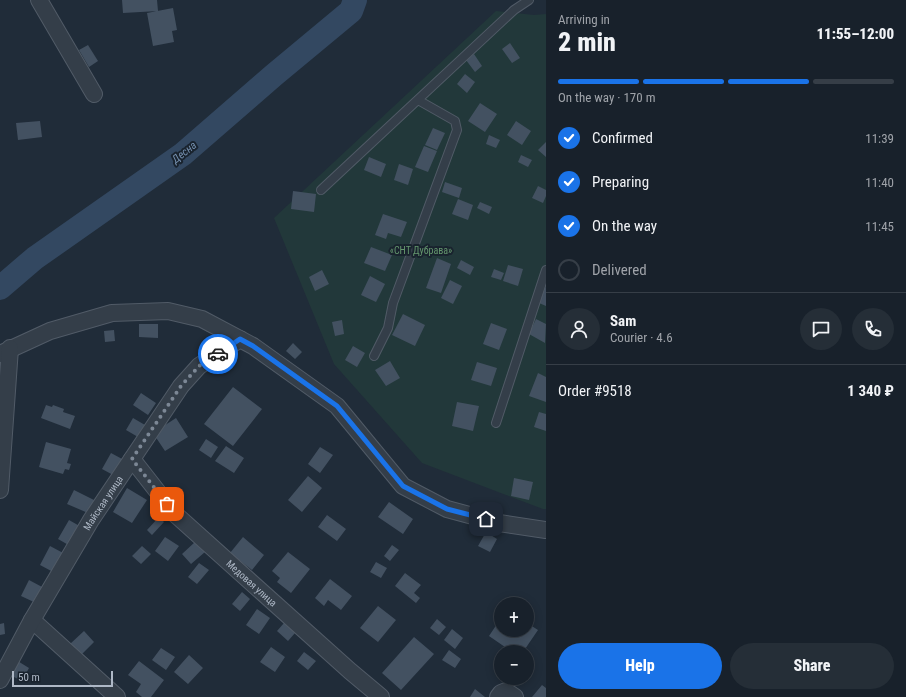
<!DOCTYPE html>
<html lang="en">
<head>
<meta charset="utf-8">
<style>
	:root { --surface:#18212b; --page:#252e37; --text:#f1f3f6; --muted:#9fa3a9; --line:#363e47; --accent:#1a73e8 }
	body { margin:0; font-family:"Roboto Condensed",sans-serif; background:var(--page); color:var(--text); height:100vh; display:flex; flex-direction:column; font-size:15px; white-space:nowrap }
	* { box-sizing:border-box; margin:0 }
	p { font-size:13px; color:var(--muted) }
	.icon { flex:none; width:22px; height:22px; fill:none; stroke:currentColor; stroke-width:2; stroke-linecap:round; stroke-linejoin:round }
	.map { position:relative; flex:1; overflow:hidden }
	.sheet { display:flex; flex-direction:column; background:var(--surface); width:360px }
	.sheet>* { flex:none }
	.fabs { position:absolute; left:494px; top:597px; display:grid; gap:8px }
	.fabs a { display:grid; place-items:center; width:40px; height:40px; border-radius:50%; background:var(--surface); box-shadow:0 2px 10px #0003,0 0 0 1px var(--line); font-size:20px }
	.scale { position:absolute; left:12px; bottom:10px; width:101px; box-sizing:border-box; padding-left:4px; border:2px solid #aeb8c6; border-top:0; font-size:11px; line-height:14px; white-space:nowrap; color:#aeb8c6; -webkit-text-stroke:3px #19232e; paint-order:stroke }
	.pin { position:absolute; display:grid; place-items:center; width:34px; height:34px; color:#fff; margin:-17px; border-radius:8px; box-shadow:0 2px 6px #0006 }
	.courier { position:absolute; display:grid; place-items:center; width:40px; height:40px; margin:-20px; border:3px solid #1a73e8; border-radius:50%; background:#fff; color:#222; box-shadow:0 1px 5px #0007 }
	.summary em { font-style:normal; font-weight:800 }
	.summary div { display:flex; flex-direction:column-reverse }
	.summary { display:flex; align-items:center; justify-content:space-between; height:68px; padding:0 12px }
	h1 { font-size:26px; font-weight:800; line-height:30px }
	.bar { display:grid; grid-template-columns:repeat(4,1fr); gap:6px 4px; align-content:center; height:48px; padding:0 12px }
	.bar i { height:5px; border-radius:3px; background:var(--line) }
	.bar .active { background:var(--accent) }
	.bar p { grid-column:span 4 }
	.line { display:flex; align-items:center; gap:10px; padding:0 12px; border-top:1px solid var(--line) }
	.line div { flex:1 }
	.round { display:grid; place-items:center; flex:none; width:42px; height:42px; border-radius:21px; background:var(--page) }
	ol { padding:0 12px; list-style:none }
	li { display:flex; align-items:center; gap:12px; height:44px }
	li p { margin-inline-start:auto }
	li .icon { padding:4px; border-radius:50%; background:var(--accent); color:#fff; stroke-width:4 }
	li:last-child { color:var(--muted) }
	li i { width:22px; height:22px; border:2px solid var(--line); border-radius:50% }
	.action { display:flex; gap:8px; margin-top:auto; padding:8px 12px }
	.action a { flex:1; height:46px; border-radius:24px; background:var(--accent); color:#fff; font-size:16px; font-weight:800; line-height:46px; text-align:center }
	.action a+a { background:var(--page); color:var(--text) }
	main { display:flex; flex:1; min-height:0 }
	.map>svg:first-child { display:block }
</style>
</head>
<body>
<main>
<div class="map">
<svg width="546" height="697" viewBox="0 0 546 697">
	<rect width="100%" height="100%" fill="#202c39"/>
	<path fill="#22383a" d="M496,11L534,15L546,14V509H543L422,463L334,364L274,218Z"/>
	<g fill="none" stroke-linecap="round" stroke-linejoin="round">
		<path stroke="#334861" stroke-width="24" d="M0,288L35,258L183,154L274,75L351,11L355,0"/>
	</g>
	<path fill="#435161" d="M122,0H157L158,11L123,13Z
		M173,8L177,30L172,31L174,42L153,46L147,13Z
		M510,43L520,58L512,63L502,49Z
		M88,45L98,61L89,67L79,50Z
		M474,54L482,66L475,72L466,60Z
		M465,74L475,82L467,93L457,84Z
		M480,103L497,114L485,132L468,121Z
		M40,121L42,137L18,140L16,123Z
		M516,121L531,131L522,145L507,135Z
		M433,128L445,133L437,150L425,145Z
		M489,135L500,140L496,148L486,144Z
		M546,142V157L538,150Z
		M424,146L437,151L428,172L415,167Z
		M521,155L532,160L528,167L518,162Z
		M369,157L386,164L381,177L364,170Z
		M399,164L413,169L408,185L394,180Z
		M445,182L462,188L459,198L442,192Z
		M538,186L546,190V196L543,203L532,198Z
		M293,191L316,194L314,212L291,209Z
		M458,199L473,205L468,220L452,214Z
		M480,202L492,207L489,214L477,208Z
		M383,214L407,222L401,237L388,233L386,239L375,235Z
		M371,247L392,255L385,271L364,263Z
		M437,258L451,264L441,293L426,288Z
		M461,260L474,267L470,275L457,268Z
		M508,265L523,269L518,286L503,281Z
		M494,269L504,273L501,280L491,277Z
		M322,270L329,284L315,291L309,277Z
		M370,276L385,284L376,302L361,295Z
		M450,280L462,286L453,304L441,298Z
		M546,286V306L539,303Z
		M403,314L425,325L415,346L392,335Z
		M536,319L546,324L545,343L529,334Z
		M342,320L344,334L335,336L332,322Z
		M491,323L507,329L499,350L483,344Z
		M139,324H158V338L139,337Z
		M114,330L115,341L105,342L104,331Z
		M293,343L302,352L295,359L286,351Z
		M353,346L365,353L357,367L345,360Z
		M390,361L400,378L386,386L375,370Z
		M477,362L497,368L491,386L471,380Z
		M538,373L546,377V402L529,396Z
		M233,387L262,409L233,446L204,424Z
		M141,393L156,403L148,415L133,405Z
		M457,402L479,406L473,431L452,426Z
		M46,405L52,407L53,405L64,409L63,412L75,416L70,429L41,418Z
		M539,412L546,414V431L534,427Z
		M133,418L145,425L138,437L126,430Z
		M176,418L188,437L165,451L153,433Z
		M206,439L218,447L211,458L199,450Z
		M46,442L71,449L67,463L71,464L69,470L65,469L63,474L39,467Z
		M226,446L244,458L234,473L215,461Z
		M320,447L333,455L320,473L308,464Z
		M111,453L124,460L115,476L102,469Z
		M308,476L322,488L302,512L288,500Z
		M514,478L533,482L529,500L511,496Z
		M127,488L147,500L132,523L113,512Z
		M74,490L94,500L88,513L67,504Z
		M389,502L413,519L403,534L378,517Z
		M327,515L346,529L337,541L318,527Z
		M159,517L164,522L152,535L147,530Z
		M69,520L83,528L72,547L58,539Z
		M486,532L497,539L490,552L478,546Z
		M165,537L179,546L168,561L155,551Z
		M243,537L264,555L252,570L230,553Z
		M195,542L205,552L191,564L182,554Z
		M392,545L399,550L390,561L384,556Z
		M50,546L65,554L55,573L40,565Z
		M142,546L151,554L141,564L132,556Z
		M288,552L310,569L291,593L277,582L280,578L272,571Z
		M376,562L387,568L381,578L370,572Z
		M199,563L209,570L197,584L188,577Z
		M405,573L421,585L414,593L420,598L416,603L395,586Z
		M330,579L352,596L341,610L328,600L324,606L315,598Z
		M29,580L44,588L36,603L21,596Z
		M242,592L250,599L240,611L232,604Z
		M378,606L396,620L378,642L360,628Z
		M257,609L270,618L259,634L246,625Z
		M501,618V630H527V623L538,630L523,652H512L489,636Z
		M437,619L446,627L439,635L430,628Z
		M4,623L5,634L0,635V624Z
		M284,623L295,633L288,641L277,631Z
		M452,629L463,638L455,649L444,640Z
		M84,631L94,642L81,655L70,644Z
		M414,637L434,654L401,690L382,673Z
		M271,647L285,657L275,672L260,662Z
		M161,648L175,657L166,670L152,660Z
		M449,650L461,659L455,668L442,660Z
		M304,652L316,661L308,670L297,661Z
		M189,655L203,668L188,684L174,672Z
		M16,660L29,668L22,681L8,674Z
		M139,661L164,680L151,697H142L136,692L141,684L128,675Z
		M542,685L546,688V697H532Z
		M475,689L485,697H470Z"/>
	<g fill="none" stroke-linecap="round" stroke-linejoin="round">
		<g stroke="#515b67" stroke-width="10">
			<path id="service" d="M321,190L514,10L529,0
				M374,356L388,328L393,303L457,130L455,121L418,100
				M496,423L546,270"/>
		</g>
		<g stroke="#515b67" stroke-width="18">
			<g id="minor">
				<path d="M39,0L94,94"/>
				<path d="M0,354L50,331L112,313L168,311L202,319L253,346L337,406L403,486L447,509L499,523L546,530"/>
				<path id="s1" d="M132,459L175,514L350,671L381,697"/>
				<path d="M0,490L10,348"/>
				<path d="M32,620L117,697"/>
				<path id="s2" d="M0,680L32,620L91,520L181,386L199,366L240,339"/>
				<path d="M498,697L501,693L506,691L515,697"/>
			</g>
		</g>
		<use href="#service" stroke="#343e49" stroke-width="8"/>
		<use href="#minor" stroke="#343e49" stroke-width="16"/>
	</g>
	<g fill="none" stroke-linecap="round" stroke-linejoin="round">
		<path stroke="#7c8795" stroke-width="4" stroke-dasharray="0 7.2" d="M167,504L132,459L181,386L199,366L218,354"/>
		<path stroke="#1a73e8" stroke-width="5" d="M218,354L240,339L253,346L337,406L403,486L447,509L486,519"/>
	</g>
	<g text-anchor="middle" stroke-width="4" stroke-linejoin="round" paint-order="stroke">
		<g font-size="10" fill="#65976e" stroke="#19232e">
			<text x="421" y="254">«СНТ Дубрава»</text>
		</g>
		<g font-size="10" fill="#aeb8c6" stroke="#19232e">
			<text dy="4" stroke="none"><textPath href="#s2" startOffset="205">Майская улица</textPath></text>
			<text dy="4" stroke="none"><textPath href="#s1" startOffset="173">Медовая улица</textPath></text>
		</g>
		<g font-size="11" font-style="italic" fill="#7590af" stroke="#19232e">
			<text transform="translate(184 152) rotate(-38)" y="4">Десна</text>
		</g>
	</g>
</svg>
<div class="fabs">
<a>+</a>
<a>−</a>
</div>
<div class="scale">50 m</div>
<div class="pin" style="left:167px;top:504px;background:#ea580c"><svg class="icon" aria-label="bag" viewBox="0 0 24 24"><path d="M5 8h14l-1 12H6zM9 8a3 3 0 0 1 6 0"/></svg></div>
<div class="pin" style="left:486px;top:519px;background:#1f2937"><svg class="icon" aria-label="home" viewBox="0 0 24 24"><path d="M3 11l9-7 9 7M6 9v11h12V9"/></svg></div>
<div class="courier" style="left:218px;top:354px"><svg class="icon" aria-label="car" viewBox="0 0 24 24"><path d="M5 17H2v-5l4-1 3-4h7l3 4 3 1v5h-3M9 17h6M6 11h13"/><circle cx="7" cy="17" r="2"/><circle cx="17" cy="17" r="2"/></svg></div>
</div>
<section class="sheet">
<div class="summary"><div><h1>2 min</h1><p>Arriving in</p></div><em>11:55–12:00</em></div>
<div class="bar"><i class="active"></i><i class="active"></i><i class="active"></i><i></i><p>On the way · 170 m</p></div>
<ol>
<li><svg class="icon" aria-label="check" viewBox="0 0 24 24"><path d="M5 12l5 5 9-10"/></svg>Confirmed<p>11:39</p></li>
<li><svg class="icon" aria-label="check" viewBox="0 0 24 24"><path d="M5 12l5 5 9-10"/></svg>Preparing<p>11:40</p></li>
<li><svg class="icon" aria-label="check" viewBox="0 0 24 24"><path d="M5 12l5 5 9-10"/></svg>On the way<p>11:45</p></li>
<li><i></i>Delivered</li>
</ol>
<div class="line" style="height:72px"><a class="round"><svg class="icon" aria-label="person" viewBox="0 0 24 24"><circle cx="12" cy="8" r="4"/><path d="M4 21q1-7 8-7t8 7"/></svg></a><div><b>Sam</b><p>Courier · 4.6</p></div><a class="round"><svg class="icon" aria-label="chat" viewBox="0 0 24 24"><path d="M4 5h16v11H9l-5 4z"/></svg></a><a class="round"><svg class="icon" aria-label="phone" viewBox="0 0 24 24"><path d="M5 4h4l2 5-3 2q2 4 5 5l2-3 5 2v4C11 20 4 13 5 4z"/></svg></a></div>
<div class="line" style="height:52px"><div>Order #9518</div><b>1 340 ₽</b></div>
<div class="action"><a>Help</a><a>Share</a></div>
</section>
</main>
</body>
</html>
